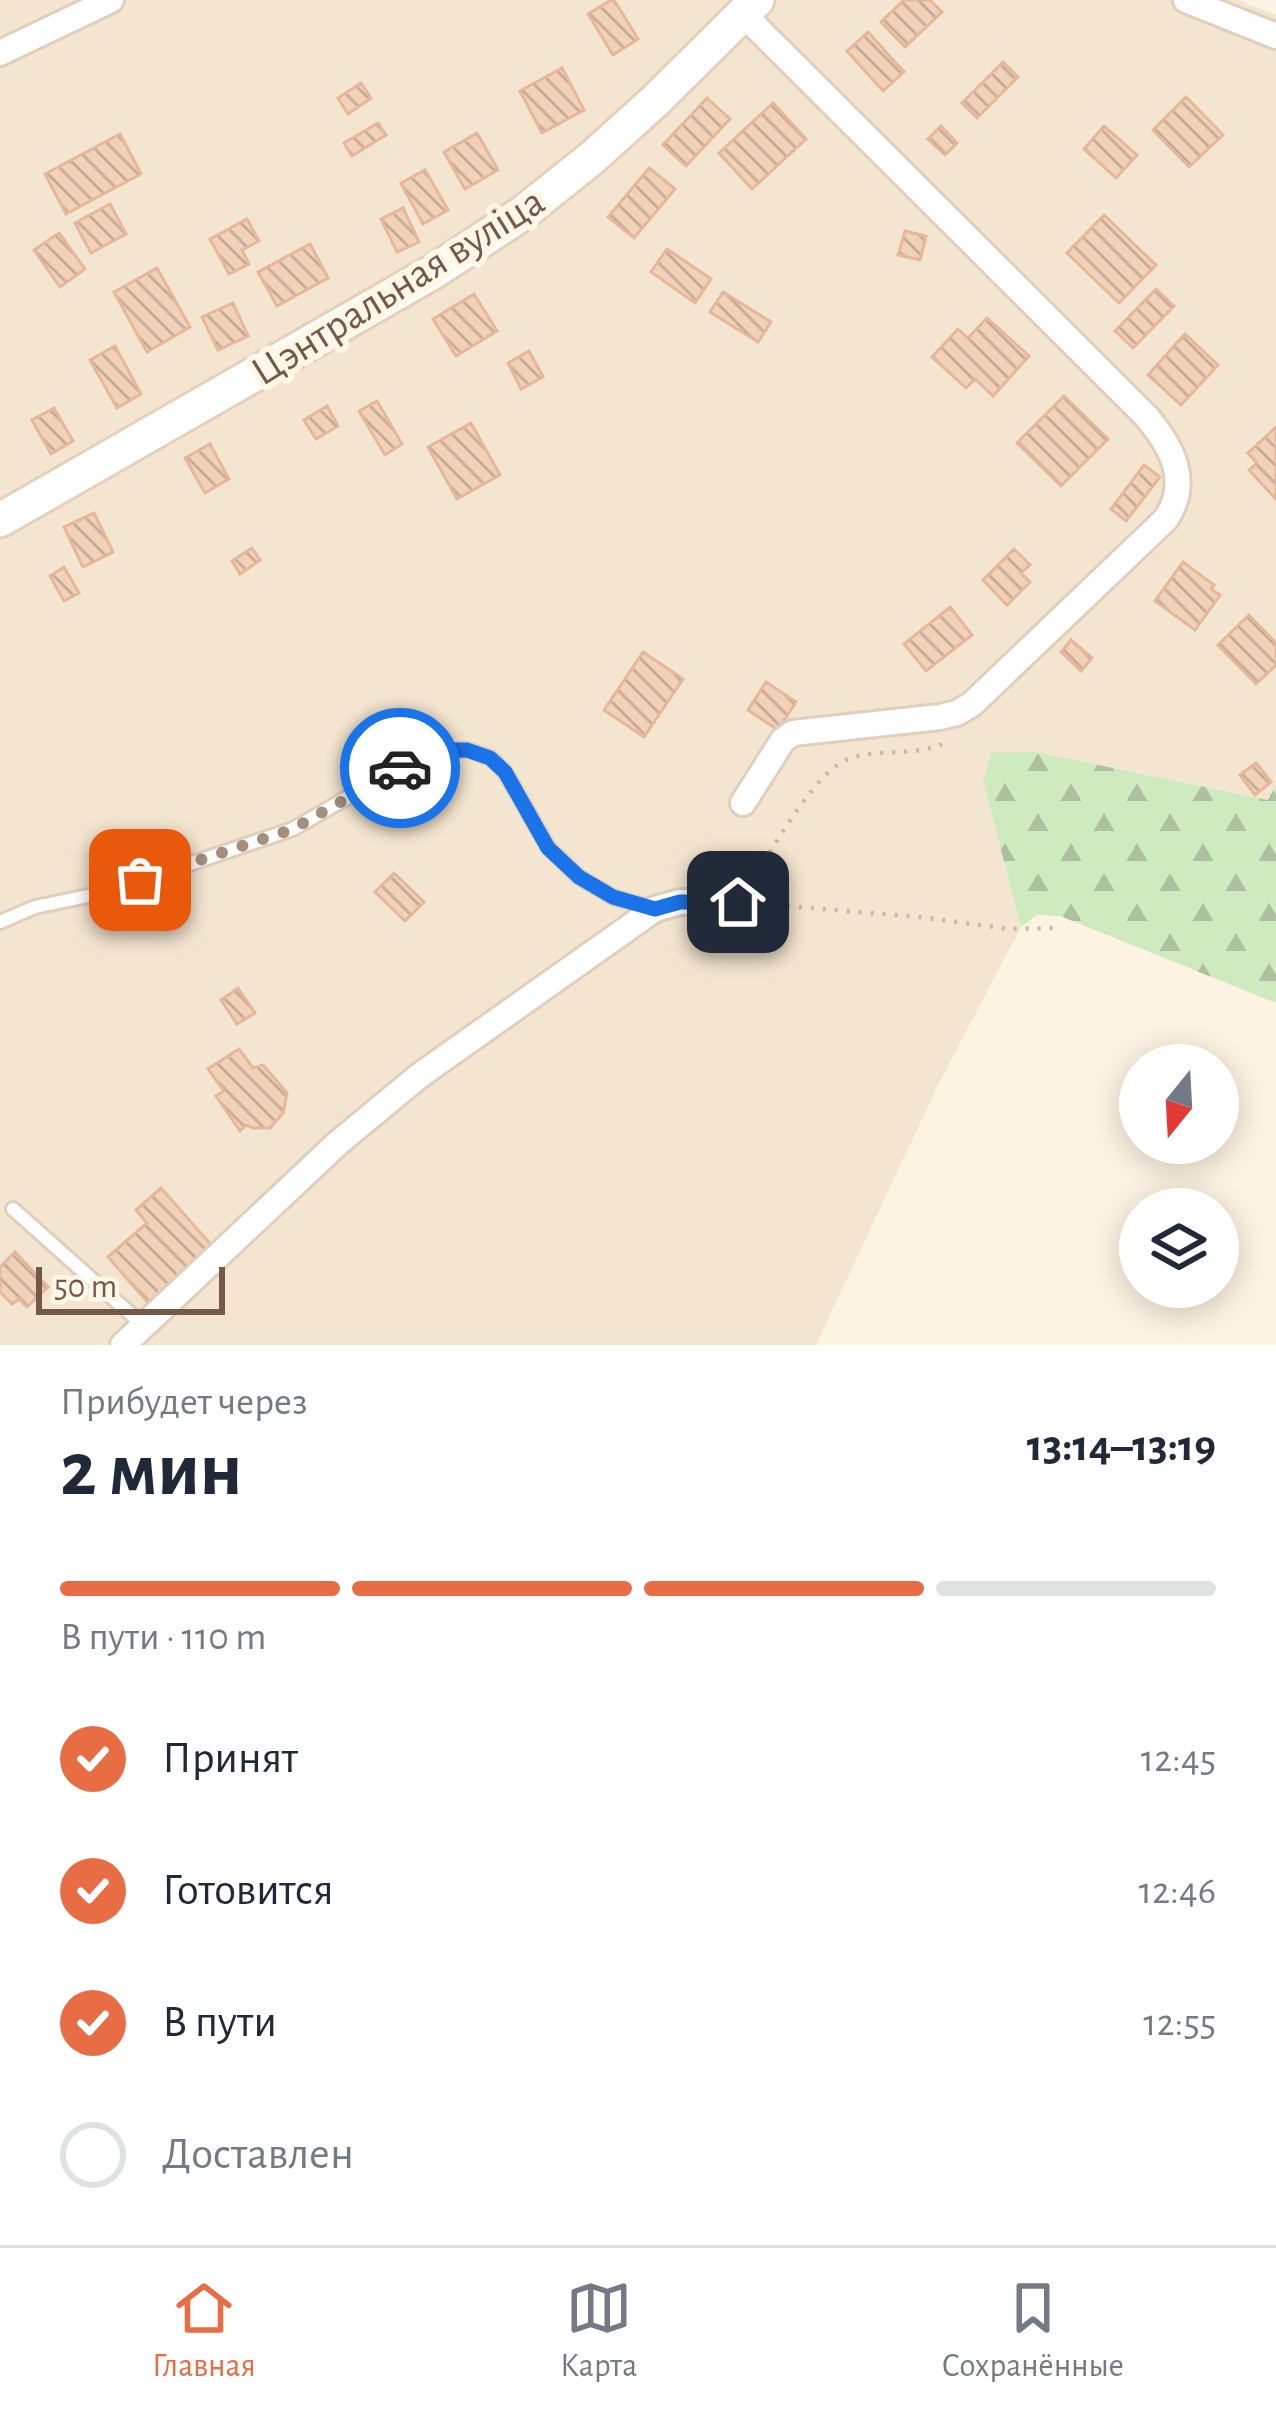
<!DOCTYPE html>
<html lang="ru">
<head>
<meta charset="utf-8">
<style>
	:root { --surface:#fff; --page:#f6f6f7; --text:#1f2937; --muted:#747a83; --line:#e0e1e3; --accent:#e96d44 }
	body { margin:0; font-family:"Alegreya Sans",sans-serif; background:var(--page); color:var(--text); height:100vh; display:flex; flex-direction:column; font-size:45px; white-space:nowrap }
	* { box-sizing:border-box; margin:0 }
	p { font-size:39px; color:var(--muted) }
	.icon { flex:none; width:66px; height:66px; fill:none; stroke:currentColor; stroke-width:2; stroke-linecap:round; stroke-linejoin:round }
	.map { position:relative; height:1345px; overflow:hidden }
	.drawer { display:flex; flex-direction:column; background:var(--surface); flex:1 }
	.drawer>* { flex:none }
	.needle { width:78px; rotate:198deg }
	.fabs { position:absolute; left:1119px; top:1044px; display:grid; gap:24px }
	.fabs a { display:grid; place-items:center; width:120px; height:120px; border-radius:50%; background:var(--surface); box-shadow:0 6px 30px #0003; font-size:60px }
	.scale { position:absolute; left:36px; bottom:30px; width:189px; box-sizing:border-box; padding-left:12px; border:6px solid #745948; border-top:0; font-size:33px; line-height:42px; white-space:nowrap; color:#745948; -webkit-text-stroke:9px #fff7e8; paint-order:stroke }
	.pin { position:absolute; display:grid; place-items:center; width:102px; height:102px; color:#fff; margin:-51px; border-radius:24px; box-shadow:0 6px 18px #0006 }
	.courier { position:absolute; display:grid; place-items:center; width:120px; height:120px; margin:-60px; border:9px solid #1a73e8; border-radius:50%; background:#fff; color:#222; box-shadow:0 3px 15px #0007 }
	.head em { font-style:normal; font-weight:600 }
	.head div { display:flex; flex-direction:column-reverse }
	.head { display:flex; align-items:center; justify-content:space-between; height:204px; padding:0 60px }
	h1 { font-size:78px; font-weight:600; line-height:90px }
	.bar { display:grid; grid-template-columns:repeat(4,1fr); gap:18px 12px; align-content:center; height:144px; padding:0 60px }
	.bar i { height:15px; border-radius:9px; background:var(--line) }
	.bar .on { background:var(--accent) }
	.bar p { grid-column:span 4 }
	ol { padding:0 60px; list-style:none }
	li { display:flex; align-items:center; gap:36px; height:132px }
	li p { margin-inline-start:auto }
	li .icon { padding:12px; border-radius:50%; background:var(--accent); color:#fff; stroke-width:4 }
	li:last-child { color:var(--muted) }
	li i { width:66px; height:66px; border:6px solid var(--line); border-radius:50% }
	.dock { display:flex; justify-content:space-around; align-items:center; height:168px; border-top:3px solid var(--line); background:var(--surface); font-size:33px; color:var(--muted) }
	.dock a { display:grid; justify-items:center; gap:6px }
	.dock .on { color:var(--accent) }
	.map>svg:first-child { display:block }
</style>
</head>
<body>
<div class="map">
<svg width="1276" height="1345" viewBox="0 0 1276 1345">
	<defs>
		<pattern id="forest-firs" width="22" height="20" patternUnits="userSpaceOnUse" patternTransform="scale(3)"><rect width="22" height="20" fill="#d0eac0"/><path d="M5 1l3.5 6h-7zM16 11l3.5 6h-7z" fill="#adc19e"/></pattern>
		<pattern id="building-back-hatch" width="6" height="6" patternUnits="userSpaceOnUse" patternTransform="scale(3)"><rect width="6" height="6" fill="#f2d1b9"/><path d="M-1 5l2 2M0 0l6 6M5-1l2 2" fill="none" stroke="#c9ad98"/></pattern>
	</defs>
	<rect width="100%" height="100%" fill="#fdf3e2"/>
	<path fill="#f4e5d0" d="M0,0H1238L1276,15V785L1269,800L1036,752H991L983,781L1021,927L938,1085L816,1345H0Z"/>
	<path fill="url(#forest-firs)" d="M991,752H1036L1268,800L1276,785V1003L1060,916L1037,915L1021,927L983,781Z"/>
	<path fill="url(#building-back-hatch)" stroke="#e5b899" stroke-width="3" d="M611,0H614L638,39L613,55L588,14Z
		M904,0H930L942,12L905,47L881,22Z
		M868,32L904,72L883,91L847,51Z
		M1003,62L1018,77L977,118L962,103Z
		M562,68L584,110L542,133L520,91Z
		M361,83L371,98L348,114L338,98Z
		M1186,97L1223,135L1189,167L1153,130Z
		M707,98L730,119L686,166L663,145Z
		M773,103L806,139L752,189L719,153Z
		M378,123L386,135L352,156L344,143Z
		M941,126L957,143L945,155L928,139Z
		M1104,126L1137,155L1116,178L1084,149Z
		M477,133L498,170L465,189L444,152Z
		M120,134L141,174L66,214L45,174Z
		M649,168L675,189L634,238L608,217Z
		M425,170L448,210L423,224L401,183Z
		M110,204L126,234L91,253L75,223Z
		M403,208L419,242L397,252L381,219Z
		M1104,215L1156,265L1119,303L1067,253Z
		M247,219L259,241L242,250L249,264L229,274L210,239Z
		M905,231L926,236L920,260L898,255Z
		M59,233L85,269L60,287L34,250Z
		M310,244L328,278L277,306L258,272Z
		M667,249L711,279L695,303L651,272Z
		M157,268L190,327L147,352L114,292Z
		M1156,289L1174,306L1133,348L1115,331Z
		M723,292L771,322L758,342L710,312Z
		M474,294L497,331L456,356L433,319Z
		M233,303L248,336L218,350L202,317Z
		M987,318L1029,356L993,396L975,379L966,388L932,357L958,329L968,338Z
		M1185,334L1218,365L1181,405L1148,375Z
		M115,346L141,394L117,408L90,360Z
		M529,351L543,377L521,389L508,363Z
		M1064,396L1108,439L1061,486L1017,443Z
		M377,401L402,444L385,455L359,411Z
		M327,406L338,426L316,439L304,420Z
		M54,408L73,441L51,454L32,420Z
		M471,423L500,475L457,499L428,447Z
		M1276,427V499L1249,470L1257,463L1248,453Z
		M210,444L229,479L205,493L185,458Z
		M1144,465L1160,477L1126,521L1111,509Z
		M94,513L113,552L83,567L64,527Z
		M252,548L260,560L240,574L232,561Z
		M1014,549L1030,565L1021,573L1030,582L1007,605L983,580Z
		M1183,562L1214,585L1211,589L1220,595L1195,630L1155,601Z
		M64,567L79,593L64,601L50,576Z
		M950,607L972,635L926,671L904,644Z
		M1249,615L1276,643V665L1256,684L1218,645Z
		M1071,640L1092,658L1081,671L1061,652Z
		M643,652L683,679L644,737L604,710Z
		M766,682L796,702L778,730L748,710Z
		M1256,763L1271,782L1255,795L1240,775Z
		M394,873L424,902L405,921L375,892Z
		M238,988L255,1013L237,1024L221,1000Z
		M239,1049L253,1068L263,1065L287,1093L283,1113L270,1128H253L246,1125L240,1131L216,1096L224,1091L208,1069Z
		M161,1188L214,1248L149,1304L108,1257L147,1223L136,1210Z
		M15,1252L48,1287L27,1307L19,1299L12,1304L0,1292V1267Z"/>
	<g fill="none" stroke-linecap="round" stroke-linejoin="round">
		<g stroke="#e1cfbd" stroke-width="18">
			<path id="lane" d="M0,922L35,907L107,892L293,829L407,763L445,750H468L491,758L505,772L548,847L579,877L613,897L655,909
				M13,1209L143,1325"/>
		</g>
		<g stroke="#e1cfbd" stroke-width="30">
			<path id="street" d="M1186,0L1276,36
				M743,14L1146,416C1172,447 1191,481 1166,519L972,704L957,713L940,717L793,733L783,740L743,803
				M0,53L111,0
				M123,1345L338,1143L419,1076L655,909L680,902H738"/>
		</g>
		<g stroke="#e6d0bb" stroke-width="39">
			<path id="secondary" d="M0,520L433,272L523,213L593,157L656,100L757,0"/>
		</g>
		<path stroke="#d7b49c" stroke-width="4.5" stroke-dasharray="3 9" stroke-linecap="butt" d="M751,883C772,851 815,769 851,758C882,748 915,757 945,743
			M763,904L920,917L1010,929L1055,928"/>
		<use href="#lane" stroke="#fff" stroke-width="12"/>
		<use href="#street" stroke="#fff" stroke-width="24"/>
		<use href="#secondary" stroke="#fff" stroke-width="33"/>
	</g>
	<g fill="none" stroke-linecap="round" stroke-linejoin="round">
		<path stroke="#a48f7e" stroke-width="12" stroke-dasharray="0 21.6" d="M140,880L293,829L400,768"/>
		<path stroke="#1a73e8" stroke-width="15" d="M400,768L445,750H467L490,758L505,772L548,848L579,877L613,897L655,909L680,902H738"/>
	</g>
	<g text-anchor="middle" stroke-width="12" stroke-linejoin="round" paint-order="stroke">
		<g font-size="42" fill="#745948" stroke="#fff7e8">
			<text transform="translate(397 285) rotate(-32)" y="15">Цэнтральная вуліца</text>
		</g>
	</g>
</svg>
<div class="fabs">
<a><svg class="needle" viewBox="-14 -14 28 28"><path d="M0-13l5 13h-10z" fill="#e53935"/><path d="M0 13l5-13h-10z" fill="#747a83"/></svg></a>
<a><svg class="icon" aria-label="layers" viewBox="0 0 24 24"><path d="M12 4l9 5-9 5-9-5zM3 14l9 5 9-5"/></svg></a>
</div>
<div class="scale">50 m</div>
<div class="pin" style="left:140px;top:880px;background:#ea580c"><svg class="icon" aria-label="bag" viewBox="0 0 24 24"><path d="M5 8h14l-1 12H6zM9 8a3 3 0 0 1 6 0"/></svg></div>
<div class="pin" style="left:738px;top:902px;background:#1f2937"><svg class="icon" aria-label="home" viewBox="0 0 24 24"><path d="M3 11l9-7 9 7M6 9v11h12V9"/></svg></div>
<div class="courier" style="left:400px;top:768px"><svg class="icon" aria-label="car" viewBox="0 0 24 24"><path d="M5 17H2v-5l4-1 3-4h7l3 4 3 1v5h-3M9 17h6M6 11h13"/><circle cx="7" cy="17" r="2"/><circle cx="17" cy="17" r="2"/></svg></div>
</div>
<section class="drawer">
<div class="head"><div><h1>2 мин</h1><p>Прибудет через</p></div><em>13:14–13:19</em></div>
<div class="bar"><i class="on"></i><i class="on"></i><i class="on"></i><i></i><p>В пути · 110 m</p></div>
<ol>
<li><svg class="icon" aria-label="check" viewBox="0 0 24 24"><path d="M5 12l5 5 9-10"/></svg>Принят<p>12:45</p></li>
<li><svg class="icon" aria-label="check" viewBox="0 0 24 24"><path d="M5 12l5 5 9-10"/></svg>Готовится<p>12:46</p></li>
<li><svg class="icon" aria-label="check" viewBox="0 0 24 24"><path d="M5 12l5 5 9-10"/></svg>В пути<p>12:55</p></li>
<li><i></i>Доставлен</li>
</ol>
</section>
<nav class="dock">
<a class="on"><svg class="icon" aria-label="home" viewBox="0 0 24 24"><path d="M3 11l9-7 9 7M6 9v11h12V9"/></svg>Главная</a>
<a><svg class="icon" aria-label="map" viewBox="0 0 24 24"><path d="M3 6l6-2 6 2 6-2v14l-6 2-6-2-6 2zM9 4v14M15 6v14"/></svg>Карта</a>
<a><svg class="icon" aria-label="saved" viewBox="0 0 24 24"><path d="M7 4h10v16l-5-4-5 4z"/></svg>Сохранённые</a>
</nav>
</body>
</html>
